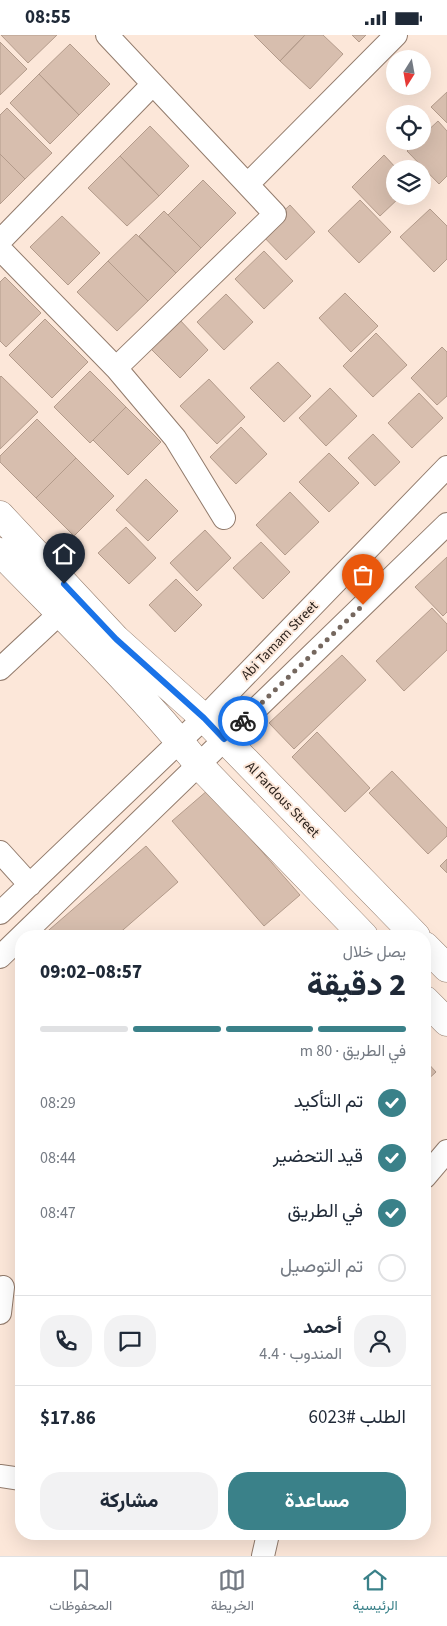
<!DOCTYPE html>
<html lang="ar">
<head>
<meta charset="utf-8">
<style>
	:root { --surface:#fff; --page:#f2f2f3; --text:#1f2937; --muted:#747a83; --line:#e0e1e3; --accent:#3a8189 }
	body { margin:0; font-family:"Source Sans 3",Vazirmatn,sans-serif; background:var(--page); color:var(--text); direction:rtl; height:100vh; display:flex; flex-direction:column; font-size:19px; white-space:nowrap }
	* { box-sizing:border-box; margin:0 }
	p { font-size:16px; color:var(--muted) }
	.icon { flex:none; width:28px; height:28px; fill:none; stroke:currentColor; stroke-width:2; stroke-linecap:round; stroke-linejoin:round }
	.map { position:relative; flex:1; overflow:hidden; direction:ltr }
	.drawer { position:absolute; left:15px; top:895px; width:416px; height:610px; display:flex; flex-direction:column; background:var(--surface); border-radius:20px; box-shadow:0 5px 20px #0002; direction:rtl }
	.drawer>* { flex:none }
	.needle { width:32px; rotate:191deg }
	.tools { position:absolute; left:386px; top:15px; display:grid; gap:10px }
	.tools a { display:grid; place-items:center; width:45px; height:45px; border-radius:50%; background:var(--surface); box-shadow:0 5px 20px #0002; font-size:25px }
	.pin { position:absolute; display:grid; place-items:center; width:42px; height:42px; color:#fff; margin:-51px -21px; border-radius:50% 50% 50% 0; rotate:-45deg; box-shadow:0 0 5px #0007 }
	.pin .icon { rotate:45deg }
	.courier { position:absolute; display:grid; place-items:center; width:50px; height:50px; margin:-25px; border:4px solid #1a73e8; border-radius:50%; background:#fff; color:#222; box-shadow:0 1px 6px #0007 }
	.overview em { font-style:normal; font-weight:800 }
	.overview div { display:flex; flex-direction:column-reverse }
	.overview { display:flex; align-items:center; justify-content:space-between; height:85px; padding:0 25px }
	h1 { font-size:32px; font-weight:800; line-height:38px }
	.bar { display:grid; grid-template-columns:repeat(4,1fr); gap:8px 5px; align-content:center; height:60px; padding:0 25px }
	.bar i { height:6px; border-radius:4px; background:var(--line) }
	.bar .active { background:var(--accent) }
	.bar p { grid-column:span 4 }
	.line { display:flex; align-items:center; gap:12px; padding:0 25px; border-top:1px solid var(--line) }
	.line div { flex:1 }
	.round { display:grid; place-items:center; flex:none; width:52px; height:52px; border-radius:20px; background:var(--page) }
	ol { padding:0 25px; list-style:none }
	li { display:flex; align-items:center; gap:15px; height:55px }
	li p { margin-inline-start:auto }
	li .icon { padding:5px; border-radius:50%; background:var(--accent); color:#fff; stroke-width:4 }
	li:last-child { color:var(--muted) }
	li i { width:28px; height:28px; border:2px solid var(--line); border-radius:50% }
	.primary-button { display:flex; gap:10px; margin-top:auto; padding:10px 25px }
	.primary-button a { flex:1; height:58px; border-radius:20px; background:var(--accent); color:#fff; font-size:20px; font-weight:800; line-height:58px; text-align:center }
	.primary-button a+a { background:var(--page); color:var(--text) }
	.status { display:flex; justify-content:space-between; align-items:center; height:35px; padding:0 25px; background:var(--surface); direction:ltr }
	.status svg { height:14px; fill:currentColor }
	.tabs { display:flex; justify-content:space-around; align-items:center; height:70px; border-top:1px solid var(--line); background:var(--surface); font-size:14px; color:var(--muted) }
	.tabs a { display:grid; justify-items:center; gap:2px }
	.tabs .active { color:var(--accent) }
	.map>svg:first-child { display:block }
</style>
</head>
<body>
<div class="status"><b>08:55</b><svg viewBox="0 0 49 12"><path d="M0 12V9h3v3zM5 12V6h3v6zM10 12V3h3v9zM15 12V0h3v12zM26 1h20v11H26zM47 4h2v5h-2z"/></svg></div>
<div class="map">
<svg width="447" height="1521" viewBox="0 0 447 1521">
	<rect width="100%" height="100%" fill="#fce7d9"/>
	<path fill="#d7beae" stroke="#b39b8b" d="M1,0H57L28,28Z
		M254,0H305L280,26Z
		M305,0H323L343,19L310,54L280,26Z
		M352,0H366L359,7Z
		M0,7L27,34L0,60Z
		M70,9L110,49L79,80L39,39Z
		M39,39L79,80L50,109L10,68Z
		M447,57V88L431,72Z
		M7,73L52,118L25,144L0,119V80Z
		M438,86L447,96V141L439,149L407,116L417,106H422V101Z
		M150,91L189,131L159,161L120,121Z
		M0,119L25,144L0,169Z
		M384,120L397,134H395V161H401L380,181L352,152Z
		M120,121L159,161L127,191L88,153Z
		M203,145L236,178L201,213L168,180Z
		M360,165L391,197L359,228L328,196Z
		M290,170L315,197L286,225L260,198Z
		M430,174L447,191V224L434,237L400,202Z
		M164,176L201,213L176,238L139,201Z
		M62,181L100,218L68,250L30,212Z
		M136,199L176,238L148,266L108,226Z
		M264,216L293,246L264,274L235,244Z
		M108,226L148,266L117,296L77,257Z
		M5,242L41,278L6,312L0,306V247Z
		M345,258L378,291L351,317L319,283Z
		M226,259L253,287L224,315L197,287Z
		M45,284L88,327L52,363L9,320Z
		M179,284L208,315L180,343L150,313Z
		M376,298L407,330L373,362L343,331Z
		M442,312L447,317V361L437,370L411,343Z
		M278,327L311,361L284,387L250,353Z
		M90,336L126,372L90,408L54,372Z
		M1,341L38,377L0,414V342Z
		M209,344L245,382L217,409L180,371Z
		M330,353L357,381L326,411L299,383Z
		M419,358L443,383L412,413L388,388Z
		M126,372L161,407L128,440L93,405Z
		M37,384L76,423L36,463L0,427V421Z
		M241,392L267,419L236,449L210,422Z
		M373,399L400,427L375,451L348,423Z
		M329,418L359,448L329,477L299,447Z
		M76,423L114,461L74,501L36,463Z
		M146,444L178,476L148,506L116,475Z
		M290,457L319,487L285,520L256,490Z
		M126,492L156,523L129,549L98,518Z
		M205,495L231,523L197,556L170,528Z
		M261,507L290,537L263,564L233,533Z
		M447,522V577L443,581L415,552Z
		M176,544L202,570L175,597L149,570Z
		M432,573L447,589V615L404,656L376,626Z
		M342,620L366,645L294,714L269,688Z
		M317,697L370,753L345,777L292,722Z
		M392,736L447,793V801L428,819L369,758Z
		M208,755L300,860L264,891L172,786Z
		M146,811L178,847L116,901H42Z
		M447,824V838L440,831Z
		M425,1025L436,1037L425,1047Z"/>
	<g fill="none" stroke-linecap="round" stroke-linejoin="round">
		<g stroke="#927b6c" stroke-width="24">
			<path id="street" d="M107,0L275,179L116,333
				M248,149L396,0
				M0,206L153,49
				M0,214L116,333L175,403L224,483
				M0,634L60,578
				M0,817L30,850
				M0,878L204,683L447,432
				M0,922L447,489
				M425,1142L447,1116
				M0,1278L3,1252
				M0,1441L21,1444
				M263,1521L268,1499"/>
		</g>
		<g stroke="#927b6c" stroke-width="29">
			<path id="secondary" d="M0,480L116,604L204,683L416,901
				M0,517C67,586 138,654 198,729L364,901
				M425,911L447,933
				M425,965L447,987"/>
		</g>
		<use href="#street" stroke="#fff" stroke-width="22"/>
		<use href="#secondary" stroke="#fff" stroke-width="28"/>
	</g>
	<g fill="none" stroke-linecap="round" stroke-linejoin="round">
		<path stroke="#75675e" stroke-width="5" stroke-dasharray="0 9" d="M243,686L363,570"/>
		<path stroke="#1a73e8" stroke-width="6" d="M64,549L116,604L204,683L224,704L243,686"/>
	</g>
	<g text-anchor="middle" stroke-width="4" stroke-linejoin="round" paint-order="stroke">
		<g font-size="14" fill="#2c221c" stroke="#fce7d9">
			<text transform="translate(279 605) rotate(-46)" y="5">Abi Tamam Street</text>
			<text transform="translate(283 764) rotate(46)" y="5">Al Fardous Street</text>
		</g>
	</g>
</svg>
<div class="tools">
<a><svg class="needle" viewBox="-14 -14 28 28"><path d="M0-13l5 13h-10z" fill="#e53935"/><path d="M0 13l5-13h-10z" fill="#747a83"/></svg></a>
<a><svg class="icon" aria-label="locate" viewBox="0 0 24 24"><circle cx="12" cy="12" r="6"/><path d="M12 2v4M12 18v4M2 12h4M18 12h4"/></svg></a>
<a><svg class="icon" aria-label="layers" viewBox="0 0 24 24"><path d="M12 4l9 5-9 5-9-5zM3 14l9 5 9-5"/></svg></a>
</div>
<div class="pin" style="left:363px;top:570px;background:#ea580c"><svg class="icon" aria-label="bag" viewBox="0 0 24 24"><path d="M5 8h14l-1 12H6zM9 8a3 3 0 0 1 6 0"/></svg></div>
<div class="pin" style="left:64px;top:549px;background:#1f2937"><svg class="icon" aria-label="home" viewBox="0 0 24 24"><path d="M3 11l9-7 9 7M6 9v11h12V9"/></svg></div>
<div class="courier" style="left:243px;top:686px"><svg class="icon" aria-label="bike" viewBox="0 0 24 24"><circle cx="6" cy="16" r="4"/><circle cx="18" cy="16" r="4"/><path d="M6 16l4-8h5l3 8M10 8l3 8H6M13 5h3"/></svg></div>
<section class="drawer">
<div class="overview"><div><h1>2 دقيقة</h1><p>يصل خلال</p></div><em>08:57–09:02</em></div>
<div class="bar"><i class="active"></i><i class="active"></i><i class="active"></i><i></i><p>في الطريق · 80 m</p></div>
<ol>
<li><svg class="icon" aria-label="check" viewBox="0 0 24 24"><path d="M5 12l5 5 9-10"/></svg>تم التأكيد<p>08:29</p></li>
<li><svg class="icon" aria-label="check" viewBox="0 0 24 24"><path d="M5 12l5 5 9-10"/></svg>قيد التحضير<p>08:44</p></li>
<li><svg class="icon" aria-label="check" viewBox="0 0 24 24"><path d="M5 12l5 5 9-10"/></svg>في الطريق<p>08:47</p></li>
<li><i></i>تم التوصيل</li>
</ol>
<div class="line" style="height:90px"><a class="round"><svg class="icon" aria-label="person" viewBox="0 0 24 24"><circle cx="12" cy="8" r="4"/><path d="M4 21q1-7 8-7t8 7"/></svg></a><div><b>أحمد</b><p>المندوب · 4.4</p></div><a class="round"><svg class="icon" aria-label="chat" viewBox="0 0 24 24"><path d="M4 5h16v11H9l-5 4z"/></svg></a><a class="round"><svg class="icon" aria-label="phone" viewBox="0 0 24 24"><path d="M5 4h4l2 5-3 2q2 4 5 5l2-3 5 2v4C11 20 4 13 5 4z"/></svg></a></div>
<div class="line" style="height:65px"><div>الطلب #6023</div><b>$17.86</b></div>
<div class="primary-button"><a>مساعدة</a><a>مشاركة</a></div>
</section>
</div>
<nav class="tabs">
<a class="active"><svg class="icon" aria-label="home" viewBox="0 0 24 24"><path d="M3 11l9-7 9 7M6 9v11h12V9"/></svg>الرئيسية</a>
<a><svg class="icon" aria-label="map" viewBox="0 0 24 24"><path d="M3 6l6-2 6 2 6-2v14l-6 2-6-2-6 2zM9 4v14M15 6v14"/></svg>الخريطة</a>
<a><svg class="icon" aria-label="saved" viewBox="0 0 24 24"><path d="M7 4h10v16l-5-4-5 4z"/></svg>المحفوظات</a>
</nav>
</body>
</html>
